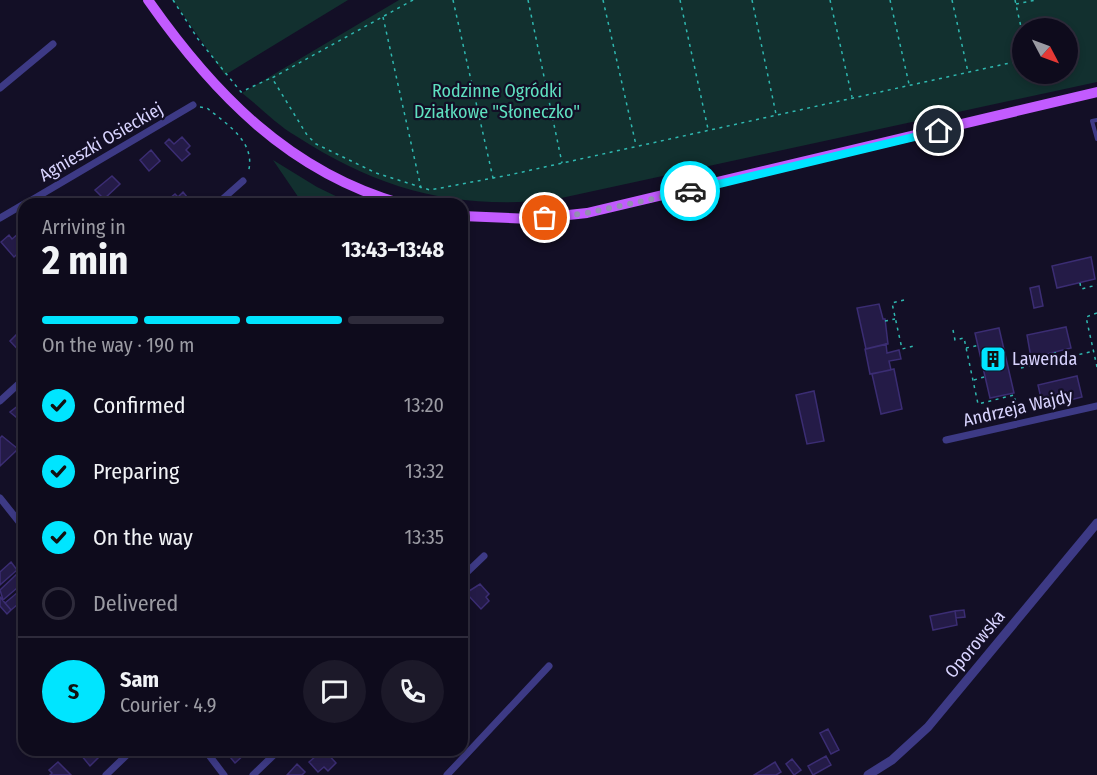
<!DOCTYPE html>
<html lang="en">
<head>
<meta charset="utf-8">
<style>
	:root { --surface:#0e0b1c; --page:#1c1929; --text:#f1f3f6; --muted:#9b9ba3; --line:#2e2b3b; --accent:#00e5ff }
	body { margin:0; font-family:"Fira Sans Condensed",sans-serif; background:var(--page); color:var(--text); height:100vh; display:flex; flex-direction:column; font-size:22px; white-space:nowrap }
	* { box-sizing:border-box; margin:0 }
	p { font-size:20px; color:var(--muted) }
	.icon { flex:none; width:33px; height:33px; fill:none; stroke:currentColor; stroke-width:2; stroke-linecap:round; stroke-linejoin:round }
	.map { position:relative; flex:1; overflow:hidden }
	.details { position:absolute; left:18px; top:198px; width:450px; height:558px; display:flex; flex-direction:column; background:var(--surface); border-radius:18px; box-shadow:0 3px 9px #0003,0 0 0 2px var(--line) }
	.details>* { flex:none }
	.needle { width:39px; rotate:131deg }
	.buttons { position:absolute; left:1012px; top:18px; display:grid; gap:12px }
	.buttons a { display:grid; place-items:center; width:66px; height:66px; border-radius:50%; background:var(--surface); box-shadow:0 3px 9px #0003,0 0 0 2px var(--line); font-size:30px }
	.pin { position:absolute; display:grid; place-items:center; width:51px; height:51px; color:#fff; margin:-26px; border:3px solid #fff; border-radius:50%; box-shadow:0 2px 6px #0007 }
	.courier { position:absolute; display:grid; place-items:center; width:60px; height:60px; margin:-30px; border:4px solid #00e5ff; border-radius:50%; background:#fff; color:#222; box-shadow:0 2px 8px #0007 }
	.overview em { font-style:normal; font-weight:700 }
	.overview div { display:flex; flex-direction:column-reverse }
	.overview { display:flex; align-items:center; justify-content:space-between; height:102px; padding:0 24px }
	h1 { font-size:39px; font-weight:700; line-height:45px }
	.bar { display:grid; grid-template-columns:repeat(4,1fr); gap:9px 6px; align-content:center; height:72px; padding:0 24px }
	.bar i { height:8px; border-radius:4px; background:var(--line) }
	.bar .on { background:var(--accent) }
	.bar p { grid-column:span 4 }
	.line { display:flex; align-items:center; gap:15px; padding:0 24px; border-top:2px solid var(--line) }
	.line div { flex:1 }
	.round { display:grid; place-items:center; flex:none; width:63px; height:63px; border-radius:32px; background:var(--page) }
	ol { padding:0 24px; list-style:none }
	li { display:flex; align-items:center; gap:18px; height:66px }
	li p { margin-inline-start:auto }
	li .icon { padding:6px; border-radius:50%; background:var(--accent); color:#111; stroke-width:4 }
	li:last-child { color:var(--muted) }
	li i { width:33px; height:33px; border:3px solid var(--line); border-radius:50% }
	.map>svg:first-child { display:block }
</style>
</head>
<body>
<div class="map">
<svg width="1097" height="775" viewBox="0 0 1097 775">
	<rect width="100%" height="100%" fill="#130f26"/>
	<path fill="#12302f" fill-rule="evenodd" d="M173,0H348L225,75Z
		M399,0H1097V82L552,200C452,209 380,190 296,136C276,124 260,107 242,93ZM1068,28V74H1023V28Z
		M273,160L317,187L352,204H303Z"/>
	<path fill="#241b47" stroke="#3b2d73" stroke-width="1.5" d="M182,137L190,146L186,150L190,154L182,161L165,143L169,139L174,144Z
		M151,150L160,161L149,171L140,160Z
		M112,176L120,184L104,199L95,190Z
		M183,192L191,202L189,204L164,203L175,194L178,197Z
		M18,234L24,239V248L14,257L1,242L9,235L12,239Z
		M1091,257L1095,279L1057,288L1052,266Z
		M1039,286L1043,306L1034,308L1030,288Z
		M879,304L883,319H885L888,344L866,349L857,308Z
		M1066,327L1071,348L1031,358L1027,335Z
		M999,328L1014,393L990,398L975,333Z
		M19,332L21,335L24,332L23,355L10,341Z
		M886,344L887,353L899,350L901,359L889,361L891,370L870,374L865,349Z
		M894,369L902,409L881,414L872,374Z
		M1077,376L1082,397L1043,407L1038,385Z
		M814,391L824,441L807,444L796,395Z
		M24,401V422L23,423L10,412Z
		M2,436L18,449L0,466V438Z
		M11,562L17,570L0,585V572Z
		M19,572L24,582L3,600L0,590Z
		M480,584L489,594L486,597L489,601L481,609L466,593Z
		M24,587V599L11,610L5,603Z
		M0,597L11,610L7,614L0,606Z
		M964,610L965,617L956,618L955,611Z
		M955,611L957,625L933,630L930,616Z
		M828,729L839,750L831,754L820,733Z
		M77,750H104L105,751L90,766Z
		M228,750H245L247,752L235,763L226,752Z
		M324,750L336,763L328,771L324,767L318,772L309,762L316,756L311,751Z
		M826,756L831,765L813,775L808,766Z
		M792,759L801,770L794,775L786,764Z
		M58,762L71,775H50L52,773L49,770Z
		M775,762L781,772L776,775H754Z
		M297,764L305,772L302,775H287Z"/>
	<g fill="none" stroke-linecap="round" stroke-linejoin="round">
		<path stroke="#2fb8b0" stroke-width="1.5" stroke-dasharray="3 4.5" stroke-linecap="butt" d="M173,0L198,39L241,92L271,78
			M413,0L272,78L307,135L316,144L376,173L430,190L509,175L1023,60
			M453,0L493,178
			M528,0L562,163
			M603,0L636,145
			M680,0L708,129
			M752,0L776,114
			M830,0L852,97
			M890,0L909,84
			M952,0L968,72
			M1015,0L1023,36
			M1016,4L1036,0
			M383,17L421,188
			M200,107L207,108C228,125 257,143 248,173
			M1080,283L1081,289L1097,285
			M904,300L892,303L902,349L914,346
			M1097,313L1086,317L1097,367
			M885,321L895,319
			M953,330L955,340L964,338L978,404L1014,395L1017,408
			M966,348L980,345
			M1055,352L1056,359
			M1021,368L1094,351
			M974,380L987,376"/>
		<path stroke="#3d3a85" stroke-width="4" d="M1097,120L1092,121L1097,139"/>
		<path stroke="#3d3a85" stroke-width="7" d="M0,88L53,44
			M25,204L193,105
			M217,204L243,181
			M0,218L24,204
			M0,401L24,379
			M946,440L1097,406
			M0,498L24,528
			M462,577L484,556
			M205,750L224,775
			M106,775L132,750
			M253,775L279,750
			M447,775L549,666"/>
		<path stroke="#3d3a85" stroke-width="9" d="M868,775L892,760L928,727L1097,523"/>
		<path stroke="#c25bff" stroke-width="10" d="M148,0C213,93 289,172 402,204
			M462,216L531,219L587,213L1097,92"/>
	</g>
	<g fill="none" stroke-linecap="round" stroke-linejoin="round">
		<path stroke="#948fb3" stroke-width="6" stroke-dasharray="0 10.8" d="M545,218L587,213L690,191"/>
		<path stroke="#00e5ff" stroke-width="8" d="M690,191L939,131"/>
	</g>
	<defs>
		<g id="building-square" transform="scale(1.35)"><rect x="-9" y="-9" width="18" height="18" rx="4" fill="#00e5ff" stroke="#130f26"/><path d="M-4-6H4V6H1V3H-1V6H-4ZM-2.5-4.3h1.7v1.8h-1.7ZM.8-4.3h1.7v1.8H.8ZM-2.5-1h1.7V.8h-1.7ZM.8-1h1.7V.8H.8Z" fill="#111"/></g>
	</defs>
	<g fill-rule="evenodd">
		<use href="#building-square" x="993" y="359"/>
	</g>
	<g text-anchor="middle" stroke-width="4.5" stroke-linejoin="round" paint-order="stroke">
		<g font-size="18" fill="#5fe0c0" stroke="#130f26">
			<text x="497" y="97">Rodzinne Ogródki<tspan x="497" dy="21">Działkowe "Słoneczko"</tspan></text>
		</g>
		<g font-size="18" fill="#d9d4ff" stroke="#130f26">
			<text transform="translate(101 142) rotate(-30)" y="6">Agnieszki Osieckiej</text>
			<text transform="translate(1018 408) rotate(-13)" y="6">Andrzeja Wajdy</text>
			<text transform="translate(975 644) rotate(-50)" y="6">Oporowska</text>
		</g>
		<g font-size="18" fill="#d9d4ff" stroke="#130f26" text-anchor="start">
			<text x="1012" y="365">Lawenda</text>
		</g>
	</g>
</svg>
<div class="buttons">
<a><svg class="needle" viewBox="-14 -14 28 28"><path d="M0-13l5 13h-10z" fill="#e53935"/><path d="M0 13l5-13h-10z" fill="#9b9ba3"/></svg></a>
</div>
<div class="pin" style="left:545px;top:218px;background:#ea580c"><svg class="icon" aria-label="bag" viewBox="0 0 24 24"><path d="M5 8h14l-1 12H6zM9 8a3 3 0 0 1 6 0"/></svg></div>
<div class="pin" style="left:939px;top:131px;background:#1f2937"><svg class="icon" aria-label="home" viewBox="0 0 24 24"><path d="M3 11l9-7 9 7M6 9v11h12V9"/></svg></div>
<div class="courier" style="left:690px;top:191px"><svg class="icon" aria-label="car" viewBox="0 0 24 24"><path d="M5 17H2v-5l4-1 3-4h7l3 4 3 1v5h-3M9 17h6M6 11h13"/><circle cx="7" cy="17" r="2"/><circle cx="17" cy="17" r="2"/></svg></div>
<section class="details">
<div class="overview"><div><h1>2 min</h1><p>Arriving in</p></div><em>13:43–13:48</em></div>
<div class="bar"><i class="on"></i><i class="on"></i><i class="on"></i><i></i><p>On the way · 190 m</p></div>
<ol>
<li><svg class="icon" aria-label="check" viewBox="0 0 24 24"><path d="M5 12l5 5 9-10"/></svg>Confirmed<p>13:20</p></li>
<li><svg class="icon" aria-label="check" viewBox="0 0 24 24"><path d="M5 12l5 5 9-10"/></svg>Preparing<p>13:32</p></li>
<li><svg class="icon" aria-label="check" viewBox="0 0 24 24"><path d="M5 12l5 5 9-10"/></svg>On the way<p>13:35</p></li>
<li><i></i>Delivered</li>
</ol>
<div class="line" style="height:108px"><b class="round" style="background:var(--accent);color:#111">S</b><div><b>Sam</b><p>Courier · 4.9</p></div><a class="round"><svg class="icon" aria-label="chat" viewBox="0 0 24 24"><path d="M4 5h16v11H9l-5 4z"/></svg></a><a class="round"><svg class="icon" aria-label="phone" viewBox="0 0 24 24"><path d="M5 4h4l2 5-3 2q2 4 5 5l2-3 5 2v4C11 20 4 13 5 4z"/></svg></a></div>
</section>
</div>
</body>
</html>
